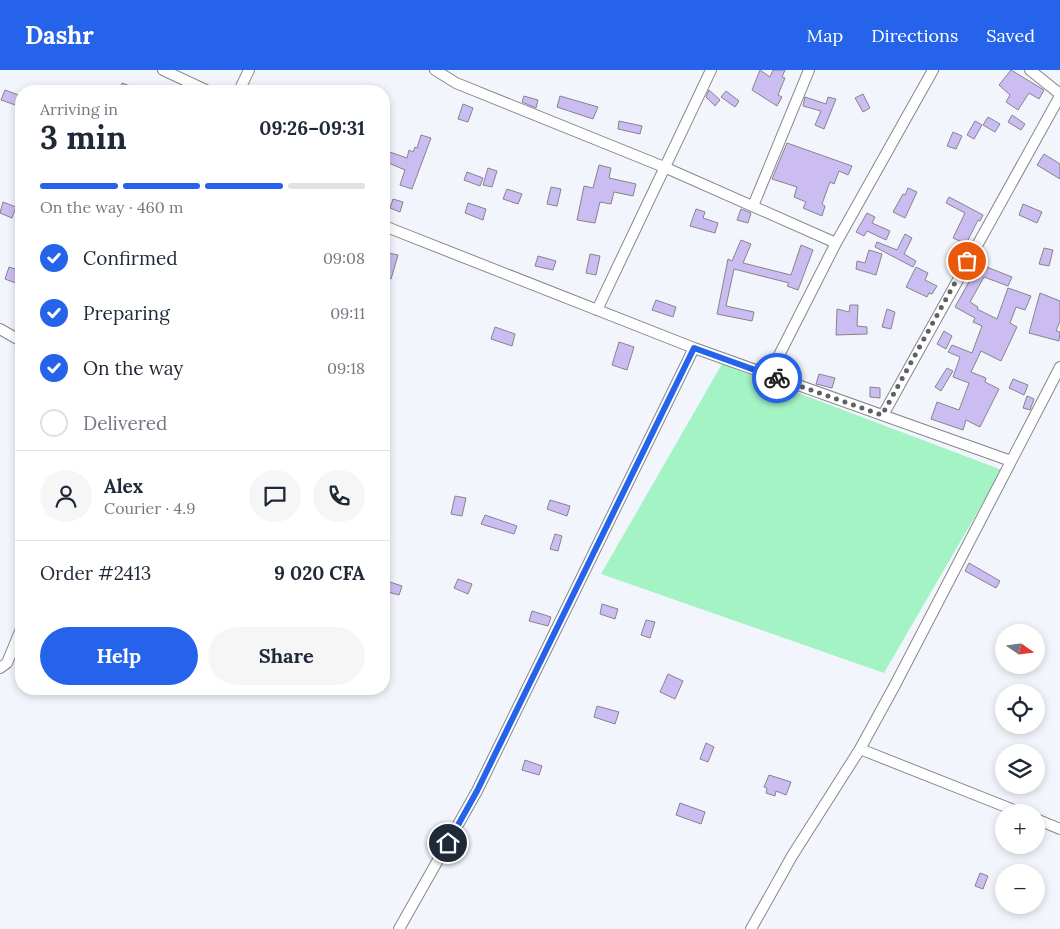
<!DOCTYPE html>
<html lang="en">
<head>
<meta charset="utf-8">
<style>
	:root { --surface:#fff; --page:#f6f6f7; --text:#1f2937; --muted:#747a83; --line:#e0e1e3; --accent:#2563eb }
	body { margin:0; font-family:Lora,serif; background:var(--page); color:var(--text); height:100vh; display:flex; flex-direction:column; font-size:19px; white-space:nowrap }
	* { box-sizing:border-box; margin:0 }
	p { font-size:16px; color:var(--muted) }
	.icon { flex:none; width:28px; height:28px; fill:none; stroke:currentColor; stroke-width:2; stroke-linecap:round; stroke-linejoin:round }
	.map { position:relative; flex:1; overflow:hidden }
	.sheet { position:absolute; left:15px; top:15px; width:375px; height:610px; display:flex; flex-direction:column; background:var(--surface); border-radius:20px; box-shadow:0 2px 8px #0003 }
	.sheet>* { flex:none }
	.needle { width:32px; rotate:104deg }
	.controls { position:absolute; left:995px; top:554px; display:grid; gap:10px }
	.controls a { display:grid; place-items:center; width:50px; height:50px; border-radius:50%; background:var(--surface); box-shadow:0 2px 8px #0003; font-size:25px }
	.pin { position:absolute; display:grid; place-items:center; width:42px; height:42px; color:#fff; margin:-21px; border:2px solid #fff; border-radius:50%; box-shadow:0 1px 5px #0007 }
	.courier { position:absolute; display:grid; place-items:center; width:50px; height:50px; margin:-25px; border:4px solid #2563eb; border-radius:50%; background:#fff; color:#222; box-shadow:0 1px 6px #0007 }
	.summary em { font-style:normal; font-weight:700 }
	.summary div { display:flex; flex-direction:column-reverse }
	.summary { display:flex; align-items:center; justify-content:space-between; height:85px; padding:0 25px }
	h1 { font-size:32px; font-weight:700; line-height:38px }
	.bar { display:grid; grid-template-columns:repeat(4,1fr); gap:8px 5px; align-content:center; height:60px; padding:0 25px }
	.bar i { height:6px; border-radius:4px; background:var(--line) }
	.bar .selected { background:var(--accent) }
	.bar p { grid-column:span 4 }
	.line { display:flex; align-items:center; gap:12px; padding:0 25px; border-top:1px solid var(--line) }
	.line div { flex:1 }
	.round { display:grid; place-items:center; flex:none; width:52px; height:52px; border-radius:26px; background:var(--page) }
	ol { padding:0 25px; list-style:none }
	li { display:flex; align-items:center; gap:15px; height:55px }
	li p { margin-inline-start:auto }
	li .icon { padding:5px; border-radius:50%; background:var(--accent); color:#fff; stroke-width:4 }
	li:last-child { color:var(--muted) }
	li i { width:28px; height:28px; border:2px solid var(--line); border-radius:50% }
	.button { display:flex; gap:10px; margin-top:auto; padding:10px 25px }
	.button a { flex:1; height:58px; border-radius:30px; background:var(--accent); color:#fff; font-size:20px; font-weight:700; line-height:58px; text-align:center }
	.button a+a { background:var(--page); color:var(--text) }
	header { display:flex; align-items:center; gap:30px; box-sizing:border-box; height:70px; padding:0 25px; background:var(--accent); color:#fff }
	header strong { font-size:24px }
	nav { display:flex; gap:28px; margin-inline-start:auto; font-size:18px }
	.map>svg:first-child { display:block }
</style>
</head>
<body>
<header>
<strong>Dashr</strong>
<nav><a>Map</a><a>Directions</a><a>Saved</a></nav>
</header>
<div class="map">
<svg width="1060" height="859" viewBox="0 0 1060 859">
	<rect width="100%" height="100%" fill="#f2f5fb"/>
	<path fill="#a4f3c5" d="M722,294L1002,400L884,603L601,504Z"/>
	<path fill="#cbbdf2" stroke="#86858a" d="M760,0L770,7L773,0H785L782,7L785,8L778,25L782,27L777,36L752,20Z
		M1011,0L1044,20L1039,29L1029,23L1018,40L1006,32L1010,25L999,15Z
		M122,13L143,21H119Z
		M5,20L21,26V37L1,30Z
		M709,20L720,30L715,36L706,27Z
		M726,21L739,31L735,37L721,27Z
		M863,24L870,38L863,42L855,28Z
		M524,26L538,30L536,38L522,32Z
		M560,26L598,37L593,49L557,37Z
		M805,27L826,34L828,27L836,29L824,59L815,55L821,41L803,36Z
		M463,34L473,38L468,52L458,49Z
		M1012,45L1025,54L1021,60L1008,52Z
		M988,47L1000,54L995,62L983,55Z
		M619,51L642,56L640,64L618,59Z
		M975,51L982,55L974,69L967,65Z
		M953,62L962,66L956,79L947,76Z
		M421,65L431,68L412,119L400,115L405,100L384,91V80L407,88L409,80L413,82L415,77L417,78Z
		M787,73L852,96L848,105L839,101L834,114L830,112L822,134L825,136L822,146L803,138L806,132L794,127L797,117L772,109Z
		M1044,84L1060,94V109L1037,95Z
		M599,95L611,98L609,108L636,114L633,126L614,122L611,134L600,132L595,153L577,150L584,116L593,118Z
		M488,98L497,101L492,117L483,115Z
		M467,102L483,108L480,116L464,110Z
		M551,117L561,119L557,136L547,134Z
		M908,118L917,122L905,148L893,142L903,124L905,125Z
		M507,119L522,124L518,134L503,129Z
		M949,127L983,145L980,151L978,150L966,174L953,168L965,143L946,133Z
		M393,129L403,132L400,142L390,138Z
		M3,132L16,137L12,148L0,143Z
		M468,133L486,139L483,150L465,143Z
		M1023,134L1042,142L1037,153L1019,145Z
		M696,139L705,142L703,148L718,153L715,163L690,156Z
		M741,139L751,143L748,153L737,150Z
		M867,143L875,147L872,153L890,161L886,170L867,161L864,166L856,162Z
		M905,164L912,168L904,184L916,191L913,197L875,177L877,172L897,180Z
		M741,170L751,174L743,193L791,205L801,175L813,180L798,220L787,216L789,213L734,199L726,236L754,242L752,251L717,244L728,189L732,191Z
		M1044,178L1053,180L1049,196L1039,194Z
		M869,180L882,184L876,205L856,199L857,191L865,193Z
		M384,182L398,185L391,209L384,207Z
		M590,184L600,186L596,205L586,203Z
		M538,186L556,191L553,200L535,196Z
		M979,194L1012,207L1008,216L984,207L970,232L978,237L977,239L997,249L1008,218L1031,226L1025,240L1016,237L1010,253L1017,257L1001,291L981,281L971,302L986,308L985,312L999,319L980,357L966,350L963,360L931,349L937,332L959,340L969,313L953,307L960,287L948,282L952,275L972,283L982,256L973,252L975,248L955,237Z
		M9,197L21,201V215L5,209Z
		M916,197L928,203L925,210L937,216L932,224L929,223L927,227L906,217Z
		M1040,223L1060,231V251L1056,261L1060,262L1059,271L1029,263Z
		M656,230L676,237L673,247L652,240Z
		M850,235H858L857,256L867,257V264L836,265L837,239L849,242Z
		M887,239L895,242L891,259L882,257Z
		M495,257L515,264L512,276L491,269Z
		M944,261L952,266L946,279L937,274Z
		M619,272L634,277L627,300L612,295Z
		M947,298L953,301L941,321L935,317Z
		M819,304L835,308L832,318L816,314Z
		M1013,309L1028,315L1024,325L1009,318Z
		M870,317L880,318V328L870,327Z
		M1027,326L1034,329L1030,340L1023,338Z
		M455,426L466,428L462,446L451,444Z
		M550,430L570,436L567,446L547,439Z
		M485,445L517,456L514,464L481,454Z
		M555,464L562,466L558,481L550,479Z
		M969,493L1000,511L996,518L965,501Z
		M458,509L472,514L468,524L454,518Z
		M384,510L402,516L399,525L384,521Z
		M602,534L618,539L615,549L600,544Z
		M532,541L551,547L548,556L529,551Z
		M646,550L655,552L650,568L641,565Z
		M668,604L683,611L675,629L660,622Z
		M597,636L619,642L615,654L594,647Z
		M706,673L714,677L708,692L700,689Z
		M525,690L542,696L539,705L522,700Z
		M769,705L791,712L786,725L776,721L775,726L766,723L767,718L764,717Z
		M680,733L705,742L701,754L676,745Z
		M980,803L988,806L983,819L975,816Z"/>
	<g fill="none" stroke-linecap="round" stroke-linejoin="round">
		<g stroke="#85878c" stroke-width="12">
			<path id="minor" d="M163,0L208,21
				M435,0L456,13L664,97L836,173
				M1030,0L1060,24
				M239,21L249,0
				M753,136L809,0
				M384,156L694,278L1011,391
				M597,240L711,0
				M0,259L21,271
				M769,305L836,173L933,0
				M883,345L1060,26
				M0,598L7,593L21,559
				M860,679L1019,742
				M1036,749L1060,759
				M399,859L477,721L694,278
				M751,859L792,786L860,679L895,615L1060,297"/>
		</g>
		<use href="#minor" stroke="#fff" stroke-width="10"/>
	</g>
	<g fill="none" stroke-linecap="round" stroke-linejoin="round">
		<path stroke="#606165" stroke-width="5" stroke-dasharray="0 9" d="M777,308L882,345L967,191"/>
		<path stroke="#2563eb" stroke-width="6" d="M448,773L477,721L694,278L777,308"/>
	</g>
</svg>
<div class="controls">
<a><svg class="needle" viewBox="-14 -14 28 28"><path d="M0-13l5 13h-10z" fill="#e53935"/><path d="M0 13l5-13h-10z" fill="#747a83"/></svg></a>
<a><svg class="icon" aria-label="locate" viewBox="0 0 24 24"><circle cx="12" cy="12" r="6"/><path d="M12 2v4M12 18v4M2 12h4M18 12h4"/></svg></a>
<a><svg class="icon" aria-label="layers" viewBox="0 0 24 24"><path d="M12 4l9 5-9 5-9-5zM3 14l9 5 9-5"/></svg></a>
<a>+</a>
<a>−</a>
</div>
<div class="pin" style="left:967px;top:191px;background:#ea580c"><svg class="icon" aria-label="bag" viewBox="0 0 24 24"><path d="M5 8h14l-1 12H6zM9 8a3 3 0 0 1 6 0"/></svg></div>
<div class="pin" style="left:448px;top:773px;background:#1f2937"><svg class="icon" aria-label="home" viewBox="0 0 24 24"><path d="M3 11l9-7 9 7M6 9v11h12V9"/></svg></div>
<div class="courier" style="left:777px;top:308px"><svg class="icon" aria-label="bike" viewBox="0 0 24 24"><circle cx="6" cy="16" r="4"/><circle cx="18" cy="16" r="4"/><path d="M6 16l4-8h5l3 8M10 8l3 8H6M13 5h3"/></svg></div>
<section class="sheet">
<div class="summary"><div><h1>3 min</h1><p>Arriving in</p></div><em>09:26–09:31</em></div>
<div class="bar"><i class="selected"></i><i class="selected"></i><i class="selected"></i><i></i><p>On the way · 460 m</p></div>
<ol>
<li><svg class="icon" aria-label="check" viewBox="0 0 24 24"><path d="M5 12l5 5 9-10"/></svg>Confirmed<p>09:08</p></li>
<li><svg class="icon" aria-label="check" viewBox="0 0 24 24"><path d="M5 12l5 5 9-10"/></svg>Preparing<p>09:11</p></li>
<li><svg class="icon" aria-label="check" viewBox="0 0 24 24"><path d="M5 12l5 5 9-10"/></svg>On the way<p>09:18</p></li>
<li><i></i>Delivered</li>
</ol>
<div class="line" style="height:90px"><a class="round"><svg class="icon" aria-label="person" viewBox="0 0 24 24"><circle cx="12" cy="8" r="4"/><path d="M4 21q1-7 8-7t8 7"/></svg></a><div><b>Alex</b><p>Courier · 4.9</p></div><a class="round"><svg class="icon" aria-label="chat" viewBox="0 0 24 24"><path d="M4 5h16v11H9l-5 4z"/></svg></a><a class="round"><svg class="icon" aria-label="phone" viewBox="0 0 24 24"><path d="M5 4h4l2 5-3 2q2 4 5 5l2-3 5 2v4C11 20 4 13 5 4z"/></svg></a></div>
<div class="line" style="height:65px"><div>Order #2413</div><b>9 020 CFA</b></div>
<div class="button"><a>Help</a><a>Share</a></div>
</section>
</div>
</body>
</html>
